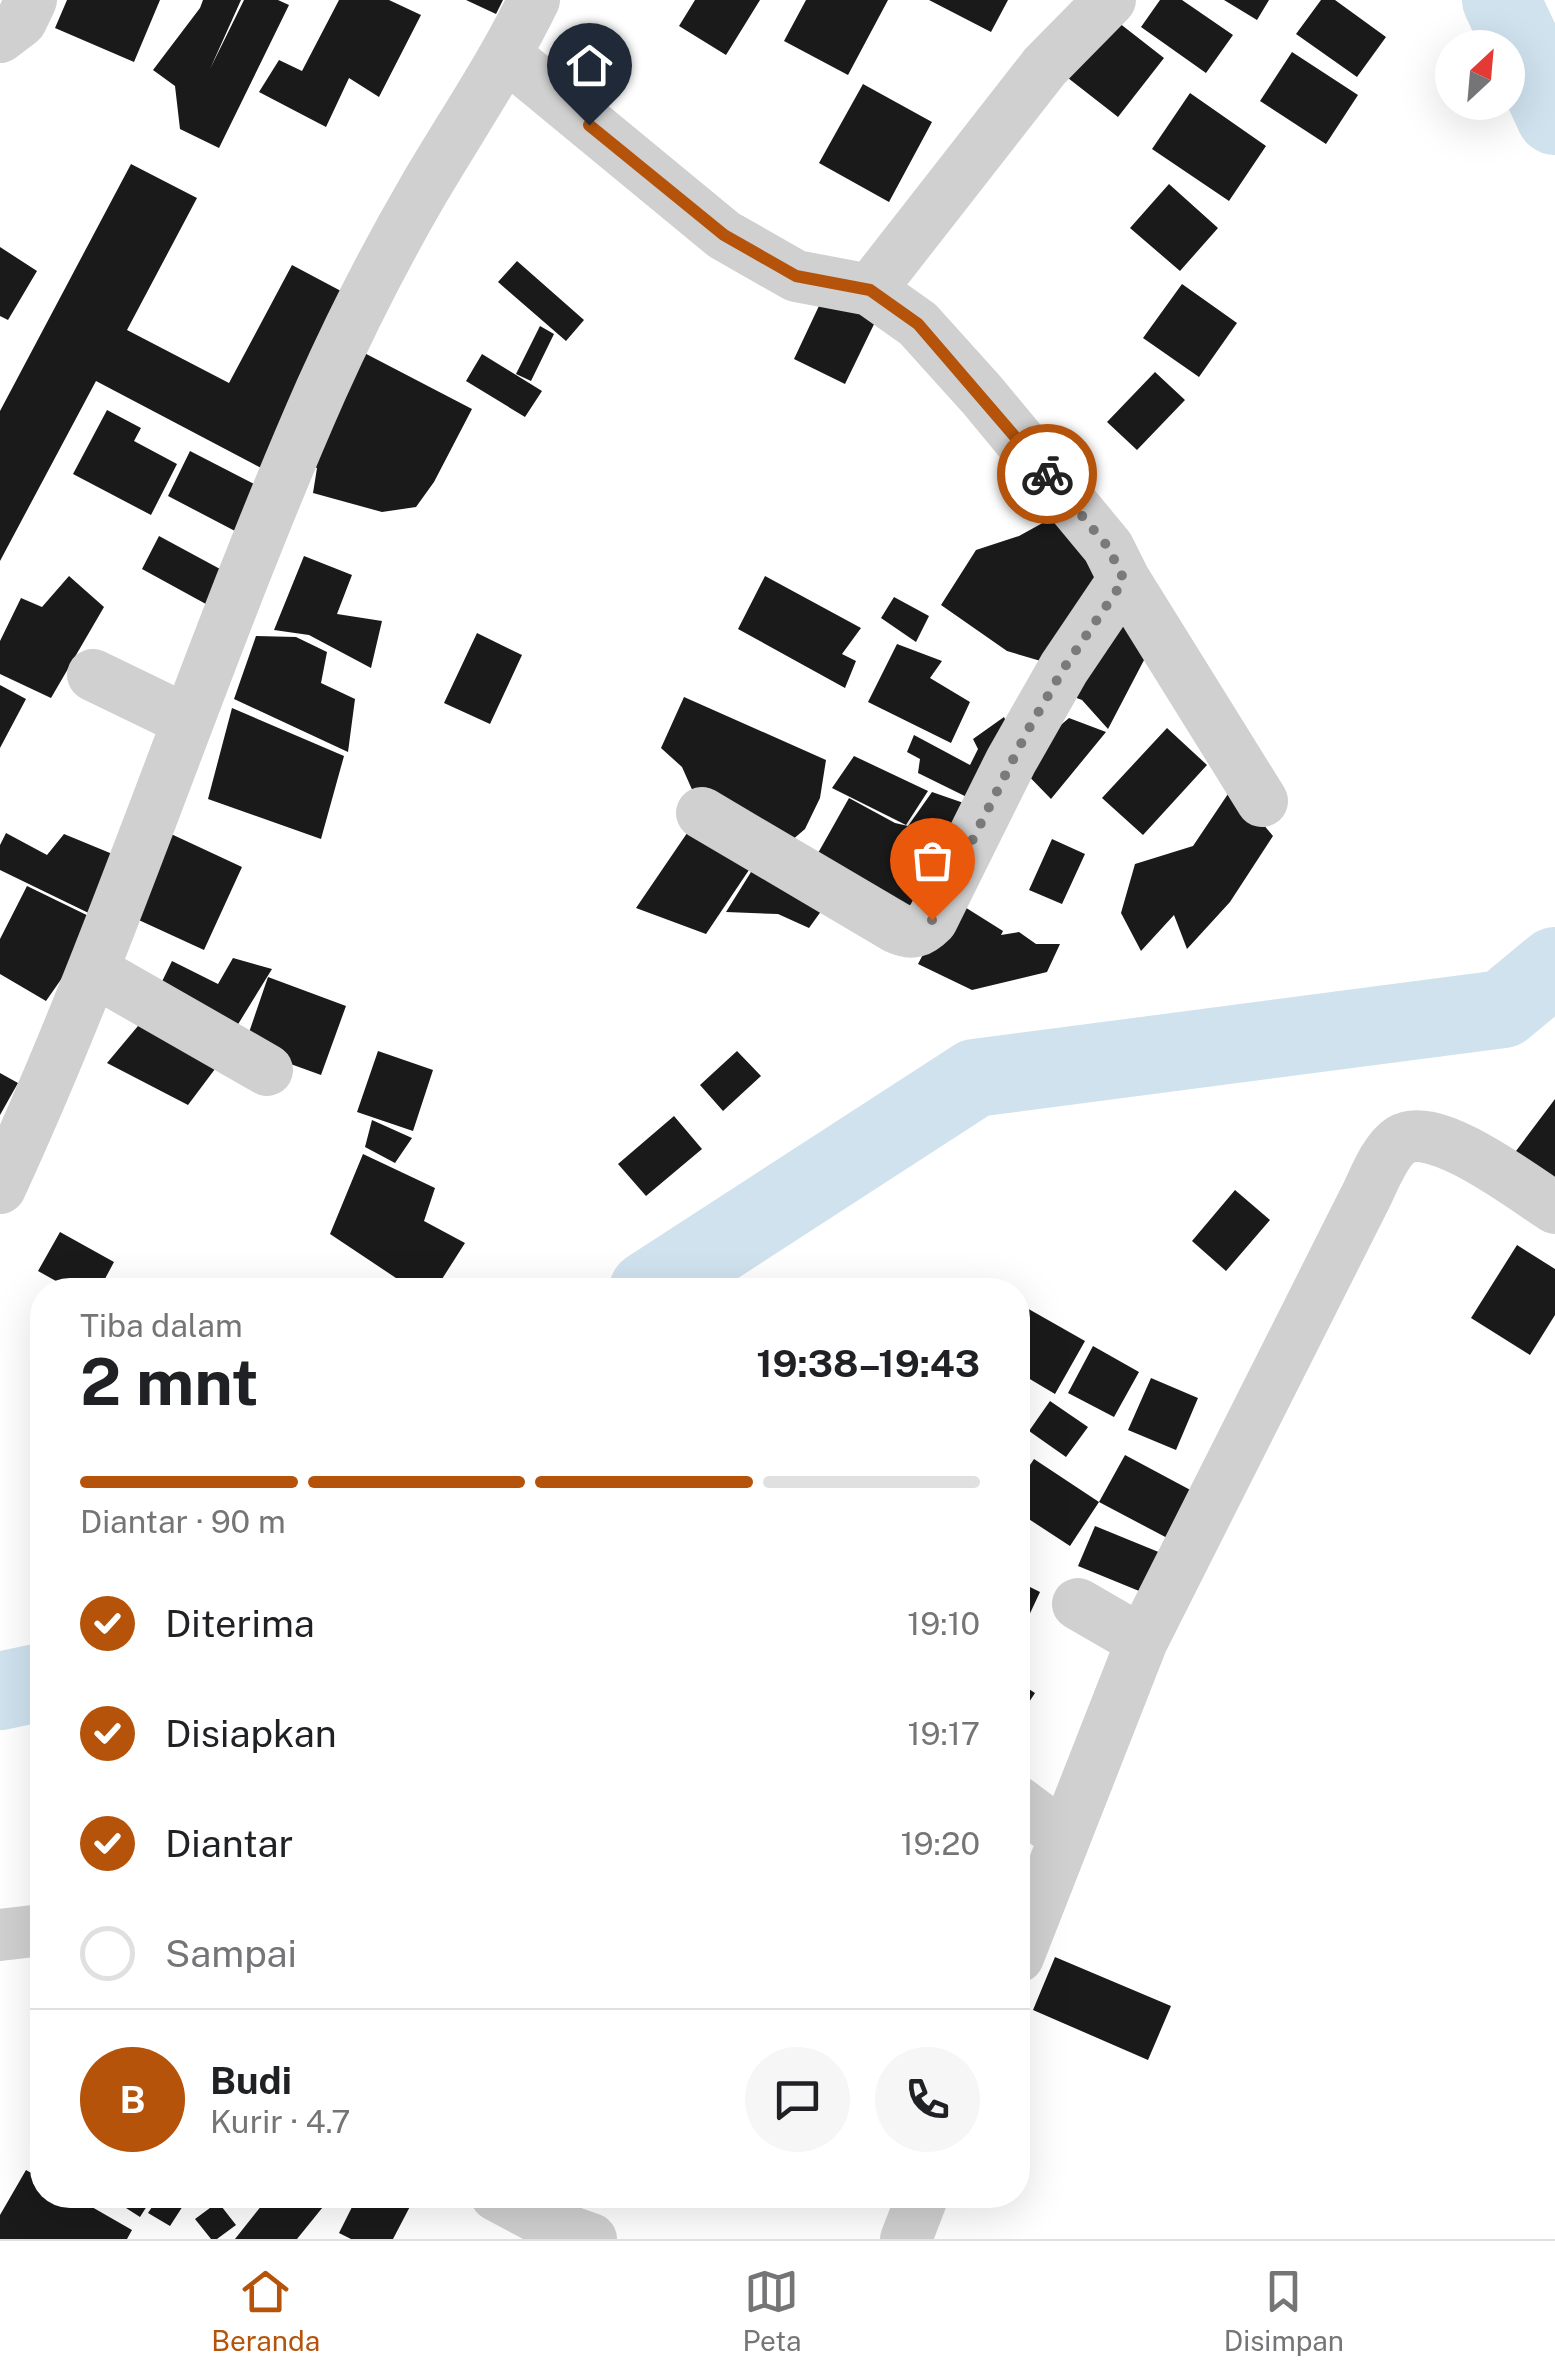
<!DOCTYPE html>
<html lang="id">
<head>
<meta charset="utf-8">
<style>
	:root { --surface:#fff; --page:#f6f6f6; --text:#202124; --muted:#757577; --line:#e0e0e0; --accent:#b45309 }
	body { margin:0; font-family:"Public Sans",sans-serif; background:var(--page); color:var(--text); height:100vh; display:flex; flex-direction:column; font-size:38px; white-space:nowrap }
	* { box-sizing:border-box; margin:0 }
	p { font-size:32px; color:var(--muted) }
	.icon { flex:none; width:55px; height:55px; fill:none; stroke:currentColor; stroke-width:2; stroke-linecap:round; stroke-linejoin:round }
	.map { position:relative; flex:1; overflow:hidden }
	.drawer { position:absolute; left:30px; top:1278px; width:1000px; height:930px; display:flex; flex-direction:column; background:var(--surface); border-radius:40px; box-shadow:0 10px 40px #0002 }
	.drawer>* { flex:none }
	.needle { width:65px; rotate:26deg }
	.tools { position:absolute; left:1435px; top:30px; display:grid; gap:20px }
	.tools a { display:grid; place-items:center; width:90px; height:90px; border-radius:50%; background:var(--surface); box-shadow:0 10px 40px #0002; font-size:50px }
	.pin { position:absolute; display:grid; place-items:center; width:85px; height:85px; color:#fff; margin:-102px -42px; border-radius:50% 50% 50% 0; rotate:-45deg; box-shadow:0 0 10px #0007 }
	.pin .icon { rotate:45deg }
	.courier { position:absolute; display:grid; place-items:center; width:100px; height:100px; margin:-50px; border:8px solid #b45309; border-radius:50%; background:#fff; color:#222; box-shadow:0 2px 12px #0007 }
	.head em { font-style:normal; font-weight:700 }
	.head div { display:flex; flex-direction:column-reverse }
	.head { display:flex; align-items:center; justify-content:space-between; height:170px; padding:0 50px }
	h1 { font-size:65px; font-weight:700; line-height:75px }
	.bar { display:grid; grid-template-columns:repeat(4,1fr); gap:15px 10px; align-content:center; height:120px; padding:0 50px }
	.bar i { height:12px; border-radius:8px; background:var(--line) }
	.bar .selected { background:var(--accent) }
	.bar p { grid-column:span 4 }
	.line { display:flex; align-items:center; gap:25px; padding:0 50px; border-top:2px solid var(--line) }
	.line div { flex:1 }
	.round { display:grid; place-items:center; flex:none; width:105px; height:105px; border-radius:52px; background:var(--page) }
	ol { padding:0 50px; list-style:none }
	li { display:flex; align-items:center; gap:30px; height:110px }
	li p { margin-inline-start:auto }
	li .icon { padding:10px; border-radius:50%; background:var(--accent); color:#fff; stroke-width:4 }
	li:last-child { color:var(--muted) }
	li i { width:55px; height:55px; border:5px solid var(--line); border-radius:50% }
	.menu { display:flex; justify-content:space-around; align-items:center; height:140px; border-top:2px solid var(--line); background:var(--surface); font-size:28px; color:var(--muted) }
	.menu a { display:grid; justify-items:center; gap:5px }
	.menu .selected { color:var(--accent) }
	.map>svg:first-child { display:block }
</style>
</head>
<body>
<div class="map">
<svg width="1555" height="2239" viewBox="0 0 1555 2239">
	<rect width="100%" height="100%" fill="#fff"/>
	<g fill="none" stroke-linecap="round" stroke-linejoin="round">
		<path stroke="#cfe2ee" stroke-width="78" d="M1501,0L1555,116
			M648,1290L975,1078L1503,1009L1555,966
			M0,1691L42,1682"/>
	</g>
	<path fill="#1a1a1a" d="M67,0H160L134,62L55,28Z
		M203,0H241L210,69L244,0H278L289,5L219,148L180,129L175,86L153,70L200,8Z
		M339,0H389L421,15L379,97L349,78L326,127L259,92L279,60L302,71Z
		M466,0H503L496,14Z
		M695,0H760L726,55L679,26Z
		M806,0H888L848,75L784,41Z
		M929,0H1008L991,32Z
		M1160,0H1182L1233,35L1206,73L1141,27Z
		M1224,0H1269L1257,20Z
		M1321,0H1335L1386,37L1357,77L1296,34Z
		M1114,19L1164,58L1118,117L1068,78Z
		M1292,52L1358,95L1326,144L1260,101Z
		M863,84L932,122L889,202L819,163Z
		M1190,93L1266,146L1229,201L1152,149Z
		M131,164L197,198L127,330L229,383L292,265L356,299L265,470L96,381L0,561V411Z
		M1169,184L1218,228L1180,271L1130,228Z
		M0,247L37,271L8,320L0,316Z
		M517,261L584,320L566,341L498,282Z
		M1182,284L1237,323L1199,377L1143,338Z
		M826,291L878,316L845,384L794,359Z
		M540,326L554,334L531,381L516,374Z
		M349,345L472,409L434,482L416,507L382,512L313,493L317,468L296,461Z
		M482,354L542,391L525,417L466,381Z
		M1155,372L1185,400L1137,450L1107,422Z
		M107,410L141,428L134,441L177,464L151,515L73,474Z
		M190,451L258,486L235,531L168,496Z
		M1068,509L1113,579L1061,667L1007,651L941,605L976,550L1019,536Z
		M159,536L233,576L215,609L142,569Z
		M304,556L352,575L337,614L382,621L371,668L309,635L274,630Z
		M69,576L104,607L51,698L0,674V641L21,598L42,607Z
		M765,576L861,628L842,654L856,661L845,688L738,629Z
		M894,597L929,616L916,642L881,618Z
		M1109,608L1155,639L1108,729L1082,700L1055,690Z
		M477,633L522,655L490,724L444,703Z
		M256,636L296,637L327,652L321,683L355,699L348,752L234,699Z
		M897,644L942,661L930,678L970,702L951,743L868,702Z
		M0,685L26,699L0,748Z
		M684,697L826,760L820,798L805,829L784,847L694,794L682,767L661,748Z
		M232,708L344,756L321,839L208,799Z
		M1004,717L1014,739L981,804L918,773L920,759L907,752L914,735L970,765L978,749L973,739Z
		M1069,718L1106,732L1051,799L1016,763Z
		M1167,728L1207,765L1143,835L1102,798Z
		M854,756L928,791L906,825L832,788Z
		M1232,788L1273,836L1230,902L1187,949L1174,915L1141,951L1121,913L1135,864L1193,846Z
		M932,792L978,808L909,920L813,862L849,798L895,823L908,826Z
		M698,817L759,855L706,934L636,908Z
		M6,833L47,855L64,834L127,860L103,920L0,870V845Z
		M169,833L242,867L204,950L130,916Z
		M1052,839L1085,854L1062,904L1029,890Z
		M761,856L827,903L809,928L778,914L726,912Z
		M27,886L101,922L46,1001L0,974V939Z
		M952,899L1003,931L1001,935L1019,932L1036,944H1060L1047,972L972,990L918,964Z
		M233,958L272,969L229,1039L152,1002L172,961L218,984Z
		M268,977L346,1006L321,1075L244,1047Z
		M148,1014L227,1053L188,1105L107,1063Z
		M378,1051L433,1070L413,1131L357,1112Z
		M737,1051L761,1076L723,1111L700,1085Z
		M0,1073L18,1083L0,1115Z
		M1555,1099V1186L1513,1155Z
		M674,1116L702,1149L646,1196L618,1164Z
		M372,1120L412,1138L395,1163L365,1147Z
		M363,1154L435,1188L424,1221L465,1243L435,1290H414L330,1234Z
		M1235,1190L1270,1220L1226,1271L1192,1241Z
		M60,1232L114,1262L99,1290H72L38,1271Z
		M1517,1245L1555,1269V1315L1530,1355L1471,1318Z
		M1018,1303L1085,1341L1055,1394L1018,1372Z
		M1093,1346L1139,1372L1114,1417L1068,1393Z
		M1151,1378L1198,1398L1176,1450L1128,1430Z
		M1050,1401L1088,1427L1066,1457L1029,1431Z
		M1125,1455L1196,1493L1171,1540L1099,1502Z
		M1034,1459L1099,1502L1070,1546L1018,1512V1483Z
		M1095,1526L1161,1553L1144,1593L1078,1566Z
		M1018,1581L1040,1592L1018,1639Z
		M1018,1682L1035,1693L1018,1719Z
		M1055,1957L1171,2006L1148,2060L1033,2010Z
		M26,2170L42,2179V2195H71L132,2230L127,2239H0V2215Z
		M115,2195H154L140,2217L112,2199Z
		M160,2195H190L170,2226L148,2213Z
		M270,2195H328L331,2197L297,2239H235Z
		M358,2195H416L393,2239H351L339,2233Z
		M218,2202L236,2225L217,2239H211L195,2219Z"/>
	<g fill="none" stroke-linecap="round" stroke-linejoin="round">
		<path stroke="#d0d0d0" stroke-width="52" d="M0,37L21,21L31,0
			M507,56L724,235L796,276L870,290L918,324L982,395L1108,547L1124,579L1262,801
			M870,290L1045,66L1110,0
			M93,675L188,721
			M702,813L897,928C912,935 920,932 932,920L1011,761L1064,668L1124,579
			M94,971L267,1070
			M0,1188C120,928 205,653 321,390C352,321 386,254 424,189C461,126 502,66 534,0
			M1078,1604L1142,1641
			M1018,1802L1065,1837
			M0,1935L42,1930
			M1018,1957L1142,1641L1364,1200C1373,1183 1384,1151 1401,1140C1435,1119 1525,1189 1555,1208
			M496,2195L554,2226L591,2239
			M906,2239L923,2195"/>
	</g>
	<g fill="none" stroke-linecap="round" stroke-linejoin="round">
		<path stroke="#7a7a7a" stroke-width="10" stroke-dasharray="0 18" d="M932,920L1028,730L1064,668L1124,580L1108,547L1047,474"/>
		<path stroke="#b45309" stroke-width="12" d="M589,125L724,235L796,276L870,290L918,324L1047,474"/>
	</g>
</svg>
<div class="tools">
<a><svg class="needle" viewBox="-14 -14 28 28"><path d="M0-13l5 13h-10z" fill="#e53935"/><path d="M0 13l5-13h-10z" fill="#757577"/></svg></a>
</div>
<div class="pin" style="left:932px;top:920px;background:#ea580c"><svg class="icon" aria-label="bag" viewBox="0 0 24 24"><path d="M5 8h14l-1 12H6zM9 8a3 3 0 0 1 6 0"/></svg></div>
<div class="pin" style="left:589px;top:125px;background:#1f2937"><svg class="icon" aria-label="home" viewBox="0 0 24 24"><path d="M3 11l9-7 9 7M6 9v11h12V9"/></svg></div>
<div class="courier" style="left:1047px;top:474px"><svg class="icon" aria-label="bike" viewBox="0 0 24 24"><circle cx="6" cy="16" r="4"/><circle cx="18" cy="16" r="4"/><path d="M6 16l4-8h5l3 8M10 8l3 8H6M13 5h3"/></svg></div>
<section class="drawer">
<div class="head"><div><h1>2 mnt</h1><p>Tiba dalam</p></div><em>19:38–19:43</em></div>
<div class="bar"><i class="selected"></i><i class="selected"></i><i class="selected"></i><i></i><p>Diantar · 90 m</p></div>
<ol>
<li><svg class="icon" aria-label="check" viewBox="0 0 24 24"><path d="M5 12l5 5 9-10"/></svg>Diterima<p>19:10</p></li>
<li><svg class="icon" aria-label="check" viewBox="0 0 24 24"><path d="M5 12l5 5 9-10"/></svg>Disiapkan<p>19:17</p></li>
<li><svg class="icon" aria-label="check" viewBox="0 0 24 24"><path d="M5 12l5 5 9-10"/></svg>Diantar<p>19:20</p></li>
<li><i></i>Sampai</li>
</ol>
<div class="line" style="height:180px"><b class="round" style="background:var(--accent);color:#fff">B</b><div><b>Budi</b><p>Kurir · 4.7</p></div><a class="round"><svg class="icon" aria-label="chat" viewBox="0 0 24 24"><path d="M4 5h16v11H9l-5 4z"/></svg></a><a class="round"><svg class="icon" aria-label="phone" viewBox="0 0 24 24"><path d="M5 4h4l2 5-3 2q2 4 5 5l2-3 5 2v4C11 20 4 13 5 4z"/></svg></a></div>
</section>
</div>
<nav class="menu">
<a class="selected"><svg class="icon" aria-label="home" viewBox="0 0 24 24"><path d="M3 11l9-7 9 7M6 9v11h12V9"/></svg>Beranda</a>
<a><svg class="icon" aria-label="map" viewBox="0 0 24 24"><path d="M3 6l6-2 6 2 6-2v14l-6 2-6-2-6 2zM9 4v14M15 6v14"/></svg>Peta</a>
<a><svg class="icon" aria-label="saved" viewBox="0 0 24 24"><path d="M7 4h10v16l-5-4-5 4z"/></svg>Disimpan</a>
</nav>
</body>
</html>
